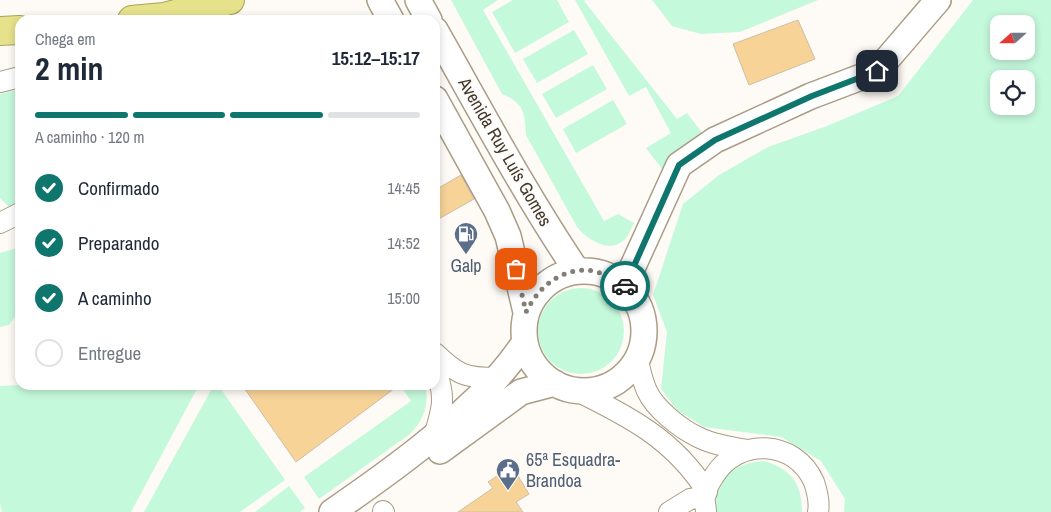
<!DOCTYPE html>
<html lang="pt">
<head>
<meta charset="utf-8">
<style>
	:root { --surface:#fff; --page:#f2f2f3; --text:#1f2937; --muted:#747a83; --line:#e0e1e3; --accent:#0f766e }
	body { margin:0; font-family:"Archivo Narrow",sans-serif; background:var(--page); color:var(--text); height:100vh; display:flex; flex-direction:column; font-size:19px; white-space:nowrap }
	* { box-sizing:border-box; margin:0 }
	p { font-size:16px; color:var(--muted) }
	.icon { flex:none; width:28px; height:28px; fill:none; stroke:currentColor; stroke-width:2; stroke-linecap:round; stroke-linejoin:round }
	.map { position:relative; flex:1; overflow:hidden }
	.drawer { position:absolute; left:15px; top:15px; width:425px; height:375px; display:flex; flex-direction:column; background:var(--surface); border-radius:15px; box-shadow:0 2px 8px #0003 }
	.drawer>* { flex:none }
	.needle { width:32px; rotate:249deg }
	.controls { position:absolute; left:990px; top:15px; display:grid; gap:10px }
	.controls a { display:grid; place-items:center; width:45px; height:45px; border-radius:10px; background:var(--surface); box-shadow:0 2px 8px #0003; font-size:25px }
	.pin { position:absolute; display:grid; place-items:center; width:42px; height:42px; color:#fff; margin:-21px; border-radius:10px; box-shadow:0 2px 8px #0006 }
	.courier { position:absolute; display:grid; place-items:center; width:50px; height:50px; margin:-25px; border:4px solid #0f766e; border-radius:50%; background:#fff; color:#222; box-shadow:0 1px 6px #0007 }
	.head em { font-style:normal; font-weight:700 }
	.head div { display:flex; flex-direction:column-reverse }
	.head { display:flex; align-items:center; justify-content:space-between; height:85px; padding:0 20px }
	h1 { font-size:32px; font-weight:700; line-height:38px }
	.bar { display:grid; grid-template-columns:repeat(4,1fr); gap:8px 5px; align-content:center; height:60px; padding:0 20px }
	.bar i { height:6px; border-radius:4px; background:var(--line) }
	.bar .active { background:var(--accent) }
	.bar p { grid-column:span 4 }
	ol { padding:0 20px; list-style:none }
	li { display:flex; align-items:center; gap:15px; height:55px }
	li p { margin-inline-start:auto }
	li .icon { padding:5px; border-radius:50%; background:var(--accent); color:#fff; stroke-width:4 }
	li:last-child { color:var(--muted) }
	li i { width:28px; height:28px; border:2px solid var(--line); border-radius:50% }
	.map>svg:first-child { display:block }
</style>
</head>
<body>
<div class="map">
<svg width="1051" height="512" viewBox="0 0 1051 512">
	<rect width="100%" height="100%" fill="#fefbf6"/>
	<path fill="#c5f9dc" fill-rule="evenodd" d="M451,0H498L483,10L604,221L618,214L634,223C631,228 629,236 624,240C609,254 588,240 577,227L526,135C525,113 524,103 502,94Z
		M513,0H557L569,22L515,53L492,12Z
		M575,0H586L584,1L677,119L687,113L703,134L679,151L662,169L646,148L671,133L646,87L629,96Z
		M652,0H818L740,32L701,34L672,26Z
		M973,0H1051V512H844L845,499L821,461L781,437L704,427L677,410L661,389L667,332L653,295L683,204L719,175L768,147L827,126L898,96ZM999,24H1026V51H999ZM999,79H1026V106H999Z
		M574,30L588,54L537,83L523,59Z
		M593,65L607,89L556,118L542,94Z
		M20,89V201L9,207L0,198V94Z
		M613,100L627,124L576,153L563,129Z
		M20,247V310L9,325L0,327V253Z
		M538 331a43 43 0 1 1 86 0a43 43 0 1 1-86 0Z
		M20,385H199L131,512H2L0,504V386Z
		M218,385L285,480L240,512H144L211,390Z
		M400,385H425C430,404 423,421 410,434L319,499L304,477L411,401Z
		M764,461C791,469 802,483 802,512H716C711,479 734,463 764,461Z
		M289,486L305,508L300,512H255Z"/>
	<path fill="#f7d398" stroke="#cebea7" d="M798,20L815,59L749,85L733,44Z
		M461,175L474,199L435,221V190Z
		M242,385H399L296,462Z
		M512,466L529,494L516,502L523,512H458L493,488L488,482Z"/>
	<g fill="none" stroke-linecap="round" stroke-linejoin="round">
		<g stroke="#aa9c85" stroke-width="22">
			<path id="minor" d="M0,82L20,77
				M0,223L20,213
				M435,353C458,375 465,378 496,378
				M637,358C640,368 642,381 647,391C655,409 681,429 698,437C713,445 731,447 747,450
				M575,390C628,416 674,439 707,492
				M434,436C443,407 446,397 435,367
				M383,511L384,512
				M669,512L690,499L705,497
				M706,512C706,507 704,501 705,497C706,489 710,482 714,476C738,437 795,439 814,482C817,491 820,502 818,512"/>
		</g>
		<g stroke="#aa9c85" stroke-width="28">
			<path id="tertiary" d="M380,0L391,20
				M418,0L429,20
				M435,30C481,111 525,194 577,271
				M435,99L497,211L508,236L526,312
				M524 331a60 60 0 1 1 120 0a60 60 0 1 1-120 0Z
				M624,286L679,165L715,140L811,96L877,71L938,0
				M440,451L521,392L555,383
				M332,512C390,472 448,430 496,379C507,367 516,355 525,342"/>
		</g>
		<g stroke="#a7a358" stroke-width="30">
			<path id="trunk" d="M132,20L164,17L230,0
				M0,31L20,30"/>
		</g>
		<use href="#minor" stroke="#fff" stroke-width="20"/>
		<use href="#tertiary" stroke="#fff" stroke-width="25"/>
		<use href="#trunk" stroke="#e6e28b" stroke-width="28"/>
	</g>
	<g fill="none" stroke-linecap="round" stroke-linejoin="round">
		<path stroke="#827e75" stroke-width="5" stroke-dasharray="0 9" d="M516,269L526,312C539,286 563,266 594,271C606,274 616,283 625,286"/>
		<path stroke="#0f766e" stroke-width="6" d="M625,286L679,165L715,140L812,96L877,71"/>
	</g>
	<defs>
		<g id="fuel-pin" transform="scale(1.25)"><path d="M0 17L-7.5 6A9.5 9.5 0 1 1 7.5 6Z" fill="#5c6f8a" stroke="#fefbf6"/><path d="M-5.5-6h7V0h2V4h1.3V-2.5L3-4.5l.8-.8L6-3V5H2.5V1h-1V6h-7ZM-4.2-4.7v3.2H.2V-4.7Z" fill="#fff"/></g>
		<g id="civic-pin" transform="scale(1.25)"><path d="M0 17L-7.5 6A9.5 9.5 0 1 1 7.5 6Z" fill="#5c6f8a" stroke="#fefbf6"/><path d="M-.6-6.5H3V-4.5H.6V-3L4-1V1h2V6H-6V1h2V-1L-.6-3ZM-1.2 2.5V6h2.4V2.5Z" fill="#fff"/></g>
	</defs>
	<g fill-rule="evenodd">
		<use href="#fuel-pin" x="466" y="234"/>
		<use href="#civic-pin" x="508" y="470"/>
	</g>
	<g text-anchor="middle" stroke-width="4" stroke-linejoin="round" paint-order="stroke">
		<g font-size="18" fill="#403a30" stroke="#fefbf6">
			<text transform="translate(505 152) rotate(60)" y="6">Avenida Ruy Luís Gomes</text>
		</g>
		<g font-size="18" fill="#4e5e75" stroke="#fefbf6">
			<text x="466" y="272">Galp</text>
			<text x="526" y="466" text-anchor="start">65ª Esquadra-<tspan x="526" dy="21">Brandoa</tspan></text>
		</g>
	</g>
</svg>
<div class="controls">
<a><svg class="needle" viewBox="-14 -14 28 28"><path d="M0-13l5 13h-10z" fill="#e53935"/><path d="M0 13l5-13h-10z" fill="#747a83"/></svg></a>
<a><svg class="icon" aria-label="locate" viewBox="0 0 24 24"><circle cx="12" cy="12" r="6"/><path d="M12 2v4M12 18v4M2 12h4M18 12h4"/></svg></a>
</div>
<div class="pin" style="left:516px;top:269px;background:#ea580c"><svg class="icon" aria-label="bag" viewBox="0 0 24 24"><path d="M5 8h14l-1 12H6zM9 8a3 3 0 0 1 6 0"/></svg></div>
<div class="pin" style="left:877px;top:71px;background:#1f2937"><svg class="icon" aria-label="home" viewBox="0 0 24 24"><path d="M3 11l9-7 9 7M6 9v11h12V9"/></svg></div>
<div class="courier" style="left:625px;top:286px"><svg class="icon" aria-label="car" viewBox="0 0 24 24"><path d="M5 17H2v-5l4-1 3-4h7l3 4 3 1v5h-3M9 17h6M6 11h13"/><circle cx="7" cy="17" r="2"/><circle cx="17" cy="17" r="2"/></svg></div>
<section class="drawer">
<div class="head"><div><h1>2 min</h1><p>Chega em</p></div><em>15:12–15:17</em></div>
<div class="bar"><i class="active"></i><i class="active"></i><i class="active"></i><i></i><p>A caminho · 120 m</p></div>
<ol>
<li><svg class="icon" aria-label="check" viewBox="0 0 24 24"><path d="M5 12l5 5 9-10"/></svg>Confirmado<p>14:45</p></li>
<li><svg class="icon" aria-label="check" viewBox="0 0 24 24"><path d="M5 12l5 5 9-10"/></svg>Preparando<p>14:52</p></li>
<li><svg class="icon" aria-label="check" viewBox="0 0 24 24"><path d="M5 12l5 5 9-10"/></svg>A caminho<p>15:00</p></li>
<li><i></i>Entregue</li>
</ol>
</section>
</div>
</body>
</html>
